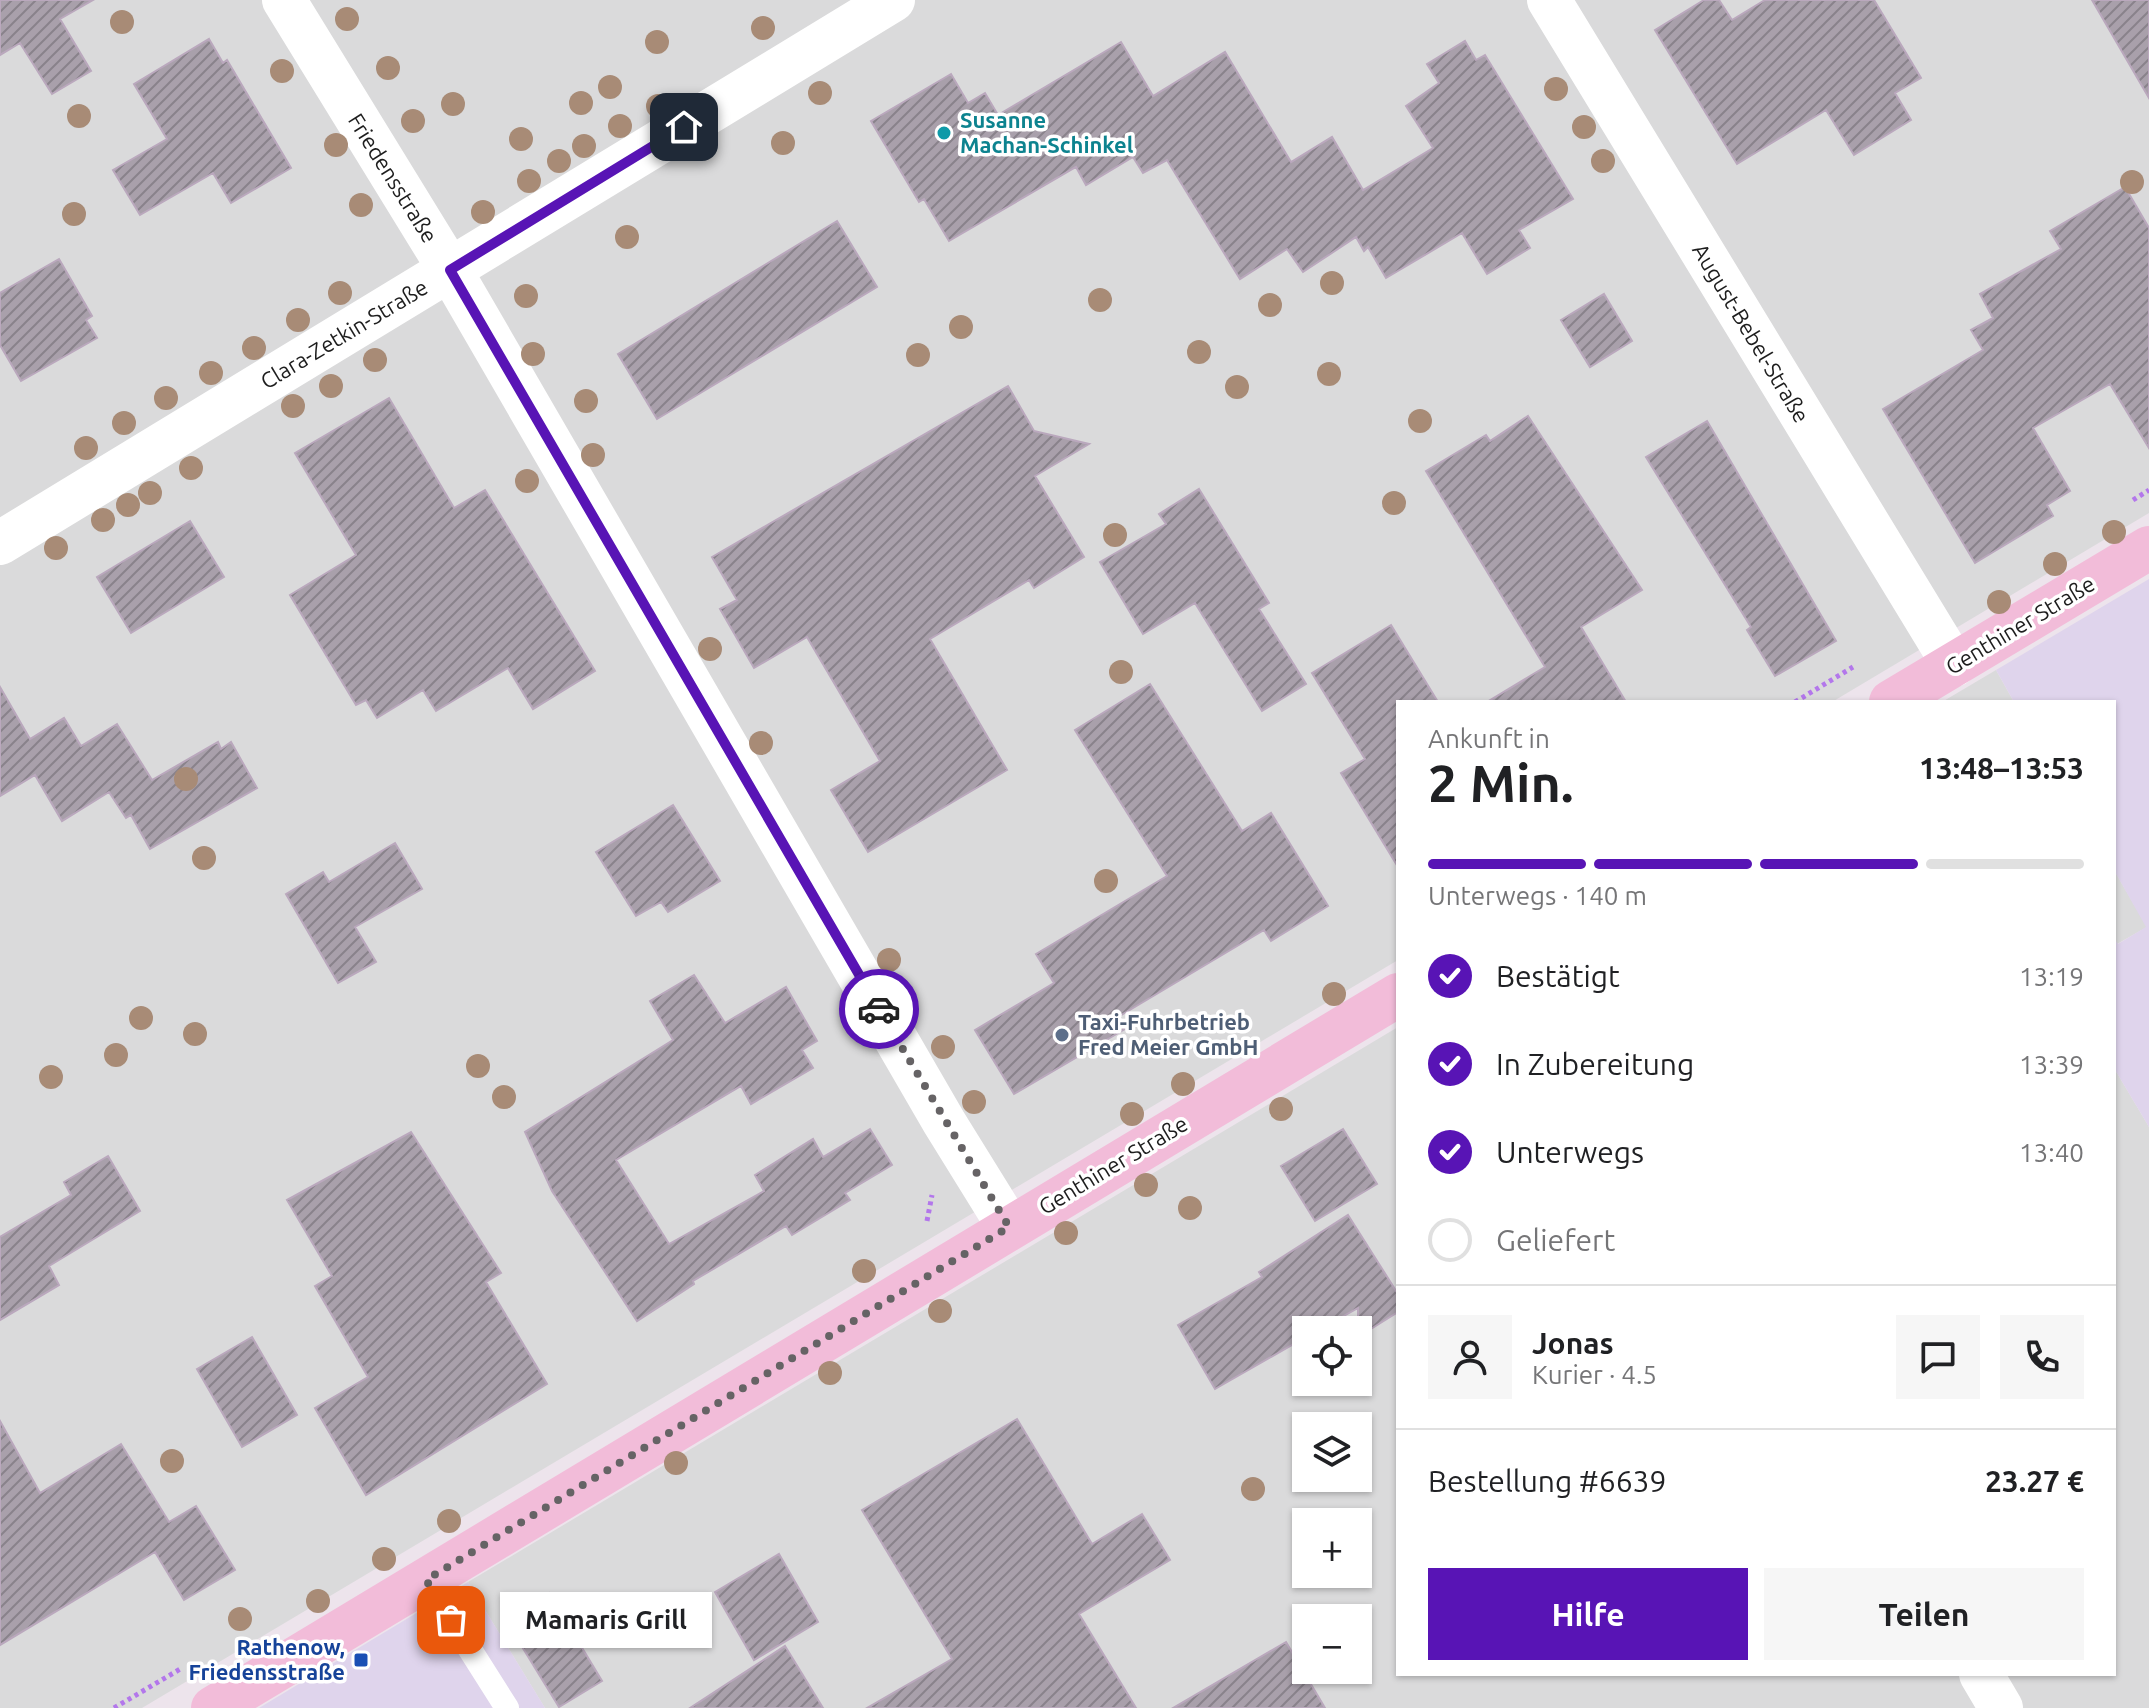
<!DOCTYPE html>
<html lang="de">
<head>
<meta charset="utf-8">
<style>
	:root { --surface:#fff; --page:#f6f6f6; --text:#202124; --muted:#757577; --line:#e0e0e0; --accent:#5814b5 }
	body { margin:0; font-family:Ubuntu,sans-serif; background:var(--page); color:var(--text); height:100vh; display:flex; flex-direction:column; font-size:30px; white-space:nowrap }
	* { box-sizing:border-box; margin:0 }
	p { font-size:26px; color:var(--muted) }
	.icon { flex:none; width:44px; height:44px; fill:none; stroke:currentColor; stroke-width:2; stroke-linecap:round; stroke-linejoin:round }
	.map { position:relative; flex:1; overflow:hidden }
	.details { position:absolute; left:1396px; top:700px; width:720px; height:976px; display:flex; flex-direction:column; background:var(--surface); border-radius:0px; box-shadow:0 2px 6px #0004 }
	.details>* { flex:none }
	.tools { position:absolute; left:1292px; top:1316px; display:grid; gap:16px }
	.tools a { display:grid; place-items:center; width:80px; height:80px; border-radius:0px; background:var(--surface); box-shadow:0 2px 6px #0004; font-size:40px }
	.pin { position:absolute; display:grid; place-items:center; width:68px; height:68px; color:#fff; margin:-34px; border-radius:16px; box-shadow:0 4px 12px #0006 }
	.courier { position:absolute; display:grid; place-items:center; width:80px; height:80px; margin:-40px; border:6px solid #5814b5; border-radius:50%; background:#fff; color:#222; box-shadow:0 2px 10px #0007 }
	.bubble { position:absolute; height:56px; border-radius:0px; background:var(--surface); box-shadow:0 2px 6px #0004; font-size:26px; font-weight:600; line-height:56px; text-align:center }
	.head em { font-style:normal; font-weight:600 }
	.head div { display:flex; flex-direction:column-reverse }
	.head { display:flex; align-items:center; justify-content:space-between; height:136px; padding:0 32px }
	h1 { font-size:52px; font-weight:600; line-height:60px }
	.bar { display:grid; grid-template-columns:repeat(4,1fr); gap:12px 8px; align-content:center; height:96px; padding:0 32px }
	.bar i { height:10px; border-radius:6px; background:var(--line) }
	.bar .selected { background:var(--accent) }
	.bar p { grid-column:span 4 }
	.line { display:flex; align-items:center; gap:20px; padding:0 32px; border-top:2px solid var(--line) }
	.line div { flex:1 }
	.round { display:grid; place-items:center; flex:none; width:84px; height:84px; border-radius:0px; background:var(--page) }
	ol { padding:0 32px; list-style:none }
	li { display:flex; align-items:center; gap:24px; height:88px }
	li p { margin-inline-start:auto }
	li .icon { padding:8px; border-radius:50%; background:var(--accent); color:#fff; stroke-width:4 }
	li:last-child { color:var(--muted) }
	li i { width:44px; height:44px; border:4px solid var(--line); border-radius:50% }
	.action { display:flex; gap:16px; margin-top:auto; padding:16px 32px }
	.action a { flex:1; height:92px; border-radius:0px; background:var(--accent); color:#fff; font-size:32px; font-weight:600; line-height:92px; text-align:center }
	.action a+a { background:var(--page); color:var(--text) }
	.map>svg:first-child { display:block }
</style>
</head>
<body>
<div class="map">
<svg width="2149" height="1708" viewBox="0 0 2149 1708">
	<defs>
		<pattern id="building-hatch" width="6" height="6" patternUnits="userSpaceOnUse" patternTransform="scale(2)"><rect width="6" height="6" fill="#a9a0ab"/><path d="M-1 1l2-2M0 6l6-6M5 7l2-2" fill="none" stroke="#89828b"/></pattern>
	</defs>
	<rect width="100%" height="100%" fill="#ede4ec"/>
	<path fill="#dadadb" fill-rule="evenodd" d="M0,0H2149V513L1832,702H1398V960L142,1708H0Z
		M1996,670L2014,702H1942Z
		M2114,870L2147,927L2117,944L2114,938Z
		M1398,1027V1674H2114V1068L2149,1127V1708H545L468,1582ZM1306,1330H1358V1382H1306ZM1306,1426H1358V1478H1306ZM1306,1522H1358V1574H1306ZM1306,1618H1358V1670H1306Z"/>
	<path fill="#dfd4ec" d="M2149,579V1127L2114,1068V938L2118,944L2146,927L2114,870V702H2014L1996,670Z
		M468,1582L545,1708H259Z"/>
	<path fill="url(#building-hatch)" stroke="#baa8bd" stroke-width="2" d="M0,0H93L60,19L91,71L52,94L20,43L0,55Z
		M1704,0H1719L1732,20L1765,0H1874L1921,78L1895,93L1911,120L1854,155L1826,110L1737,164L1655,30Z
		M2092,0H2149V98Z
		M209,39L223,63L227,60L291,168L231,203L213,173L140,215L113,170L167,139L134,84Z
		M1465,41L1476,60L1485,55L1573,199L1519,230L1530,248L1487,274L1462,233L1386,278L1368,247L1364,251L1356,237L1303,272L1287,249L1240,279L1167,160L1143,173L1133,157L1086,185L1076,167L949,241L924,199L919,202L871,121L951,74L968,103L985,93L998,115L1121,42L1153,96L1225,52L1291,162L1332,137L1363,190L1433,148L1406,106L1439,83L1427,64Z
		M2125,187L2149,228V448L2110,384L2033,428L2070,491L2047,505L2053,516L1975,563L1883,409L1983,350L1971,330L1993,318L1980,294L2061,249L2050,231Z
		M837,221L877,287L657,419L618,354Z
		M59,259L92,316L86,320L97,338L21,381L0,345V293Z
		M1604,294L1632,341L1590,367L1561,320Z
		M1008,386L1034,431L1089,444L1035,476L1084,557L1034,588L1029,580L930,639L1007,770L868,852L831,790L880,761L807,637L754,668L720,609L737,600L712,557Z
		M389,398L454,508L485,490L595,671L533,709L508,668L436,711L423,690L377,718L366,700L356,705L290,595L356,555L295,453Z
		M1528,416L1642,590L1581,627L1626,702H1487L1545,667L1426,471L1486,435L1490,441Z
		M1707,421L1836,641L1775,676L1747,630L1751,627L1646,457Z
		M1199,489L1269,603L1259,609L1306,684L1262,711L1195,603L1143,634L1100,562L1166,524L1159,514Z
		M190,521L224,577L131,633L97,577Z
		M1391,625L1438,702H1398V867L1341,773L1365,759L1312,673Z
		M1150,684L1242,831L1271,813L1328,906L1271,941L1264,930L1118,1017L1125,1029L1014,1094L975,1030L1054,983L1036,954L1167,876L1075,730Z
		M0,687L30,739L64,718L81,746L117,724L152,780L218,742L221,749L231,742L257,788L150,849L131,815L126,818L109,792L62,821L35,775L0,796Z
		M673,805L720,881L668,912L661,902L636,916L596,852Z
		M395,843L422,889L355,927L376,962L338,983L286,894L323,872L329,882Z
		M694,975L725,1023L786,987L817,1041L802,1050L813,1068L751,1104L741,1086L616,1160L669,1244L764,1191L755,1175L813,1139L823,1157L870,1129L892,1165L845,1193L850,1200L792,1235L786,1226L693,1281L694,1284L637,1321L552,1191L525,1132L673,1040L650,1001Z
		M1343,1129L1377,1184L1315,1221L1281,1166Z
		M411,1132L501,1273L486,1282L547,1384L366,1495L315,1408L368,1377L315,1286L332,1276L287,1200Z
		M108,1156L140,1211L49,1266L59,1285L0,1320V1237L71,1195L64,1182Z
		M1348,1215L1398,1294V1312L1358,1337V1308L1319,1330H1306V1337L1215,1389L1178,1325L1262,1277L1259,1272Z
		M252,1337L297,1415L242,1447L197,1369Z
		M1017,1419L1092,1544L1142,1514L1170,1560L1079,1614L1136,1708H867L952,1659L862,1510Z
		M0,1421L40,1493L121,1444L169,1522L196,1506L235,1570L184,1600L155,1552L0,1645Z
		M779,1554L818,1622L754,1660L715,1592Z
		M549,1593L602,1681L559,1707L505,1619Z
		M1286,1642L1325,1708H1173Z
		M785,1646L823,1708H690Z"/>
	<g fill="none" stroke-linecap="round" stroke-linejoin="round">
		<path stroke="#b377eb" stroke-width="5" stroke-dasharray="4 4" stroke-linecap="butt" d="M2133,500L2149,490
			M1795,702L1853,667
			M927,1221L932,1195
			M114,1708L182,1668"/>
		<path stroke="#fff" stroke-width="24" d="M426,1580L507,1708"/>
		<path stroke="#fff" stroke-width="44" d="M284,0L450,270L944,1122L1009,1227
			M1549,0L1954,665
			M0,543L893,0
			M1981,1674L2001,1708"/>
		<path stroke="#f2bcd9" stroke-width="44" d="M1891,702L2149,548
			M213,1708L1398,995"/>
	</g>
	<g fill="#a88b76">
		<circle cx="347" cy="19" r="12"/>
		<circle cx="122" cy="22" r="12"/>
		<circle cx="763" cy="28" r="12"/>
		<circle cx="657" cy="42" r="12"/>
		<circle cx="388" cy="68" r="12"/>
		<circle cx="282" cy="71" r="12"/>
		<circle cx="610" cy="87" r="12"/>
		<circle cx="1556" cy="89" r="12"/>
		<circle cx="820" cy="93" r="12"/>
		<circle cx="581" cy="103" r="12"/>
		<circle cx="453" cy="104" r="12"/>
		<circle cx="658" cy="106" r="12"/>
		<circle cx="79" cy="116" r="12"/>
		<circle cx="413" cy="121" r="12"/>
		<circle cx="620" cy="126" r="12"/>
		<circle cx="1584" cy="127" r="12"/>
		<circle cx="521" cy="139" r="12"/>
		<circle cx="783" cy="143" r="12"/>
		<circle cx="336" cy="145" r="12"/>
		<circle cx="584" cy="146" r="12"/>
		<circle cx="559" cy="161" r="12"/>
		<circle cx="1603" cy="161" r="12"/>
		<circle cx="529" cy="181" r="12"/>
		<circle cx="2132" cy="182" r="12"/>
		<circle cx="361" cy="205" r="12"/>
		<circle cx="483" cy="212" r="12"/>
		<circle cx="74" cy="214" r="12"/>
		<circle cx="627" cy="237" r="12"/>
		<circle cx="1332" cy="283" r="12"/>
		<circle cx="340" cy="293" r="12"/>
		<circle cx="526" cy="296" r="12"/>
		<circle cx="1100" cy="300" r="12"/>
		<circle cx="1270" cy="305" r="12"/>
		<circle cx="298" cy="320" r="12"/>
		<circle cx="961" cy="327" r="12"/>
		<circle cx="254" cy="348" r="12"/>
		<circle cx="1199" cy="352" r="12"/>
		<circle cx="533" cy="354" r="12"/>
		<circle cx="918" cy="355" r="12"/>
		<circle cx="375" cy="360" r="12"/>
		<circle cx="211" cy="373" r="12"/>
		<circle cx="1329" cy="374" r="12"/>
		<circle cx="331" cy="386" r="12"/>
		<circle cx="1237" cy="387" r="12"/>
		<circle cx="166" cy="398" r="12"/>
		<circle cx="586" cy="401" r="12"/>
		<circle cx="293" cy="406" r="12"/>
		<circle cx="1420" cy="421" r="12"/>
		<circle cx="124" cy="423" r="12"/>
		<circle cx="86" cy="448" r="12"/>
		<circle cx="593" cy="455" r="12"/>
		<circle cx="191" cy="468" r="12"/>
		<circle cx="527" cy="481" r="12"/>
		<circle cx="150" cy="493" r="12"/>
		<circle cx="1394" cy="503" r="12"/>
		<circle cx="128" cy="505" r="12"/>
		<circle cx="103" cy="520" r="12"/>
		<circle cx="2114" cy="532" r="12"/>
		<circle cx="1115" cy="535" r="12"/>
		<circle cx="56" cy="548" r="12"/>
		<circle cx="2055" cy="564" r="12"/>
		<circle cx="1999" cy="602" r="12"/>
		<circle cx="710" cy="649" r="12"/>
		<circle cx="1121" cy="672" r="12"/>
		<circle cx="761" cy="743" r="12"/>
		<circle cx="186" cy="779" r="12"/>
		<circle cx="204" cy="858" r="12"/>
		<circle cx="1106" cy="881" r="12"/>
		<circle cx="889" cy="960" r="12"/>
		<circle cx="1334" cy="994" r="12"/>
		<circle cx="141" cy="1018" r="12"/>
		<circle cx="195" cy="1034" r="12"/>
		<circle cx="943" cy="1047" r="12"/>
		<circle cx="116" cy="1055" r="12"/>
		<circle cx="478" cy="1066" r="12"/>
		<circle cx="51" cy="1077" r="12"/>
		<circle cx="1183" cy="1084" r="12"/>
		<circle cx="504" cy="1097" r="12"/>
		<circle cx="974" cy="1102" r="12"/>
		<circle cx="1281" cy="1109" r="12"/>
		<circle cx="1132" cy="1114" r="12"/>
		<circle cx="1146" cy="1185" r="12"/>
		<circle cx="1190" cy="1208" r="12"/>
		<circle cx="1066" cy="1233" r="12"/>
		<circle cx="864" cy="1271" r="12"/>
		<circle cx="940" cy="1311" r="12"/>
		<circle cx="830" cy="1373" r="12"/>
		<circle cx="172" cy="1461" r="12"/>
		<circle cx="676" cy="1463" r="12"/>
		<circle cx="1253" cy="1489" r="12"/>
		<circle cx="449" cy="1521" r="12"/>
		<circle cx="384" cy="1559" r="12"/>
		<circle cx="318" cy="1601" r="12"/>
		<circle cx="240" cy="1619" r="12"/>
	</g>
	<g fill="none" stroke-linecap="round" stroke-linejoin="round">
		<path stroke="#666365" stroke-width="8" stroke-dasharray="0 14.4" d="M451,1620L426,1580L1009,1227L879,1009"/>
		<path stroke="#5814b5" stroke-width="10" d="M684,127L450,270L879,1009"/>
	</g>
	<circle fill="#0f9aa8" stroke="#fff" stroke-width="3" cx="944" cy="133" r="8"/>
	<circle fill="#5c6f8a" stroke="#fff" stroke-width="3" cx="1062" cy="1035" r="8"/>
	<rect fill="#1a4fb4" stroke="#fff" stroke-width="3" x="353" y="1652" width="16" height="16" rx="4"/>
	<g text-anchor="middle" stroke-width="7" stroke-linejoin="round" paint-order="stroke">
		<g font-size="22" font-weight="bold" fill="#0d838f" stroke="#fff" text-anchor="start">
			<text x="960" y="128">Susanne<tspan x="960" dy="25">Machan-Schinkel</tspan></text>
		</g>
		<g font-size="22" fill="#1d1d1d" stroke="#fff">
			<text transform="translate(393 178) rotate(58)" y="8">Friedensstraße</text>
			<text transform="translate(1751 333) rotate(59)" y="8">August-Bebel-Straße</text>
			<text transform="translate(344 334) rotate(-31)" y="8">Clara-Zetkin-Straße</text>
			<text transform="translate(2020 625) rotate(-31)" y="8">Genthiner Straße</text>
			<text transform="translate(1113 1165) rotate(-31)" y="8">Genthiner Straße</text>
		</g>
		<g font-size="22" font-weight="bold" fill="#4e5e75" stroke="#fff" text-anchor="start">
			<text x="1078" y="1030">Taxi-Fuhrbetrieb<tspan x="1078" dy="25">Fred Meier GmbH</tspan></text>
		</g>
		<g font-size="22" font-weight="bold" fill="#164399" stroke="#fff" text-anchor="end">
			<text x="345" y="1655">Rathenow,<tspan x="345" dy="25">Friedensstraße</tspan></text>
		</g>
	</g>
</svg>
<div class="tools">
<a><svg class="icon" aria-label="locate" viewBox="0 0 24 24"><circle cx="12" cy="12" r="6"/><path d="M12 2v4M12 18v4M2 12h4M18 12h4"/></svg></a>
<a><svg class="icon" aria-label="layers" viewBox="0 0 24 24"><path d="M12 4l9 5-9 5-9-5zM3 14l9 5 9-5"/></svg></a>
<a>+</a>
<a>−</a>
</div>
<div class="pin" style="left:451px;top:1620px;background:#ea580c"><svg class="icon" aria-label="bag" viewBox="0 0 24 24"><path d="M5 8h14l-1 12H6zM9 8a3 3 0 0 1 6 0"/></svg></div>
<div class="pin" style="left:684px;top:127px;background:#1f2937"><svg class="icon" aria-label="home" viewBox="0 0 24 24"><path d="M3 11l9-7 9 7M6 9v11h12V9"/></svg></div>
<div class="courier" style="left:879px;top:1009px"><svg class="icon" aria-label="car" viewBox="0 0 24 24"><path d="M5 17H2v-5l4-1 3-4h7l3 4 3 1v5h-3M9 17h6M6 11h13"/><circle cx="7" cy="17" r="2"/><circle cx="17" cy="17" r="2"/></svg></div>
<div class="bubble" style="left:500px;top:1592px;width:212px">Mamaris Grill</div>
<section class="details">
<div class="head"><div><h1>2 Min.</h1><p>Ankunft in</p></div><em>13:48–13:53</em></div>
<div class="bar"><i class="selected"></i><i class="selected"></i><i class="selected"></i><i></i><p>Unterwegs · 140 m</p></div>
<ol>
<li><svg class="icon" aria-label="check" viewBox="0 0 24 24"><path d="M5 12l5 5 9-10"/></svg>Bestätigt<p>13:19</p></li>
<li><svg class="icon" aria-label="check" viewBox="0 0 24 24"><path d="M5 12l5 5 9-10"/></svg>In Zubereitung<p>13:39</p></li>
<li><svg class="icon" aria-label="check" viewBox="0 0 24 24"><path d="M5 12l5 5 9-10"/></svg>Unterwegs<p>13:40</p></li>
<li><i></i>Geliefert</li>
</ol>
<div class="line" style="height:144px"><a class="round"><svg class="icon" aria-label="person" viewBox="0 0 24 24"><circle cx="12" cy="8" r="4"/><path d="M4 21q1-7 8-7t8 7"/></svg></a><div><b>Jonas</b><p>Kurier · 4.5</p></div><a class="round"><svg class="icon" aria-label="chat" viewBox="0 0 24 24"><path d="M4 5h16v11H9l-5 4z"/></svg></a><a class="round"><svg class="icon" aria-label="phone" viewBox="0 0 24 24"><path d="M5 4h4l2 5-3 2q2 4 5 5l2-3 5 2v4C11 20 4 13 5 4z"/></svg></a></div>
<div class="line" style="height:104px"><div>Bestellung #6639</div><b>23.27 €</b></div>
<div class="action"><a>Hilfe</a><a>Teilen</a></div>
</section>
</div>
</body>
</html>
